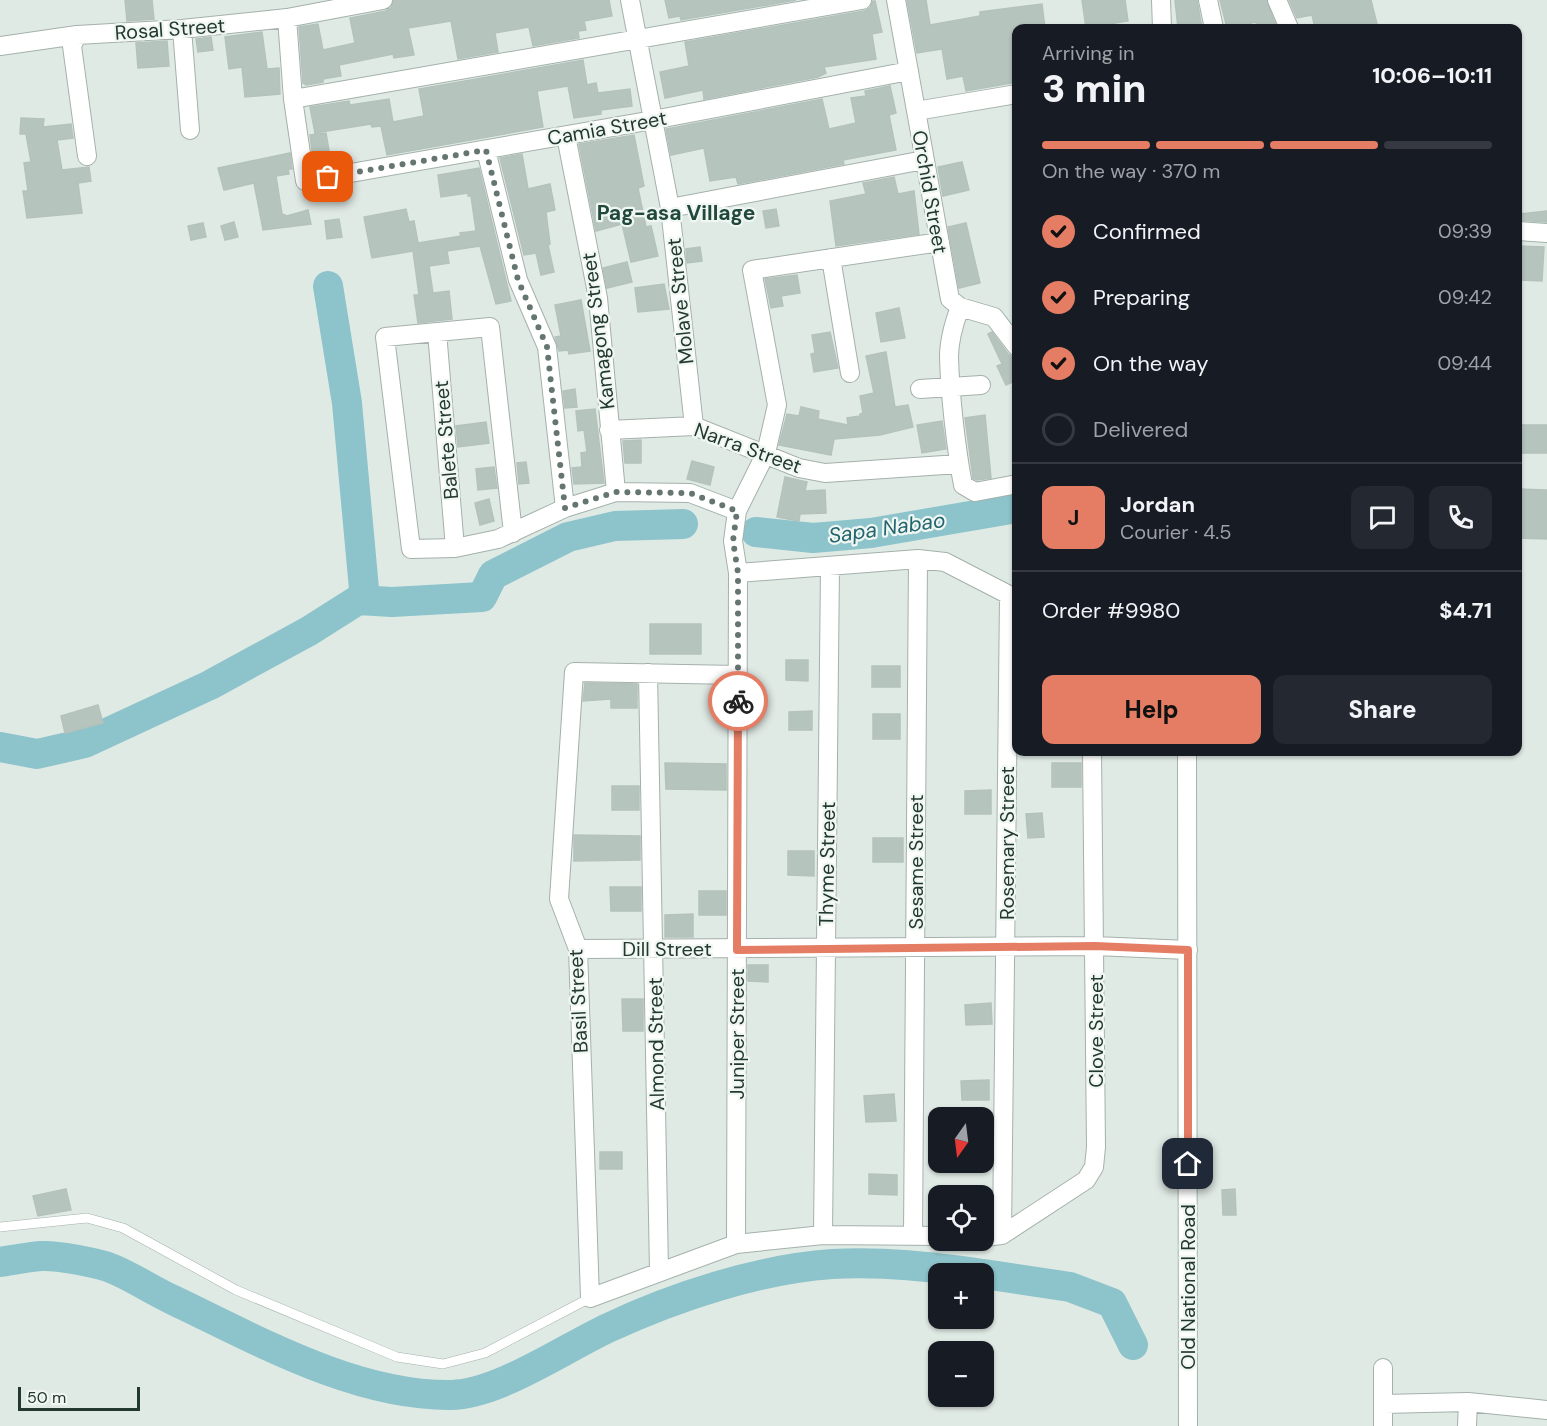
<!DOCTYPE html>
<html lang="en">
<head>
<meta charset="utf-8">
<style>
	:root { --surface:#171b24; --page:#242831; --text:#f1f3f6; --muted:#9ea1a6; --line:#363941; --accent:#e47d64 }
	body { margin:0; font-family:"DM Sans",sans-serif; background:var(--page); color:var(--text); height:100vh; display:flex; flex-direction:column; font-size:22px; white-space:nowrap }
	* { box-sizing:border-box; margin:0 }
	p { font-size:20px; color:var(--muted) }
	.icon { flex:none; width:33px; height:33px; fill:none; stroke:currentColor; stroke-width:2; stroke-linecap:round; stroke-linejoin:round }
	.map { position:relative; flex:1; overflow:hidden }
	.sheet { position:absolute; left:1012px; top:24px; width:510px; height:732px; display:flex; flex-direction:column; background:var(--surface); border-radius:12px; box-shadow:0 2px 4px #0004 }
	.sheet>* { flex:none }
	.needle { width:39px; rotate:194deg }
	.tools { position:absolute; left:928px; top:1107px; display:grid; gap:12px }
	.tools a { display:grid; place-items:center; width:66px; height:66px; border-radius:12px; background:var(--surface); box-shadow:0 2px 4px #0004; font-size:30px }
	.scale { position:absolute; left:18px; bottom:15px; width:122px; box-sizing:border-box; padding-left:6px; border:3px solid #233831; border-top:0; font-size:16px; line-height:21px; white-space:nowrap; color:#233831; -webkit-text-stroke:4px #f0f7f3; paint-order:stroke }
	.pin { position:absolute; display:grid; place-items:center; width:51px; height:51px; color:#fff; margin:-26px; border-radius:12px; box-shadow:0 3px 9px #0006 }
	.courier { position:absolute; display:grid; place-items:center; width:60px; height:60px; margin:-30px; border:4px solid #e47d64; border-radius:50%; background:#fff; color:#222; box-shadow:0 2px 8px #0007 }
	.summary em { font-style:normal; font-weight:800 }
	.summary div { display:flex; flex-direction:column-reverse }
	.summary { display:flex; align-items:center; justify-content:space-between; height:102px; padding:0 30px }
	h1 { font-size:39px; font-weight:800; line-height:45px }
	.bar { display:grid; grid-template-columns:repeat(4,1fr); gap:9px 6px; align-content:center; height:72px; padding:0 30px }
	.bar i { height:8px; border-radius:4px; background:var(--line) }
	.bar .current { background:var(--accent) }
	.bar p { grid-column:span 4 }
	.line { display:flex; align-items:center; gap:15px; padding:0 30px; border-top:2px solid var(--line) }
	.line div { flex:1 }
	.round { display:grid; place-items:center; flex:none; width:63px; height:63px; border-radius:12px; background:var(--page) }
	ol { padding:0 30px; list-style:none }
	li { display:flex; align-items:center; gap:18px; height:66px }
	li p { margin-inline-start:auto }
	li .icon { padding:6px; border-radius:50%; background:var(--accent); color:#111; stroke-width:4 }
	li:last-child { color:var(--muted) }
	li i { width:33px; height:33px; border:3px solid var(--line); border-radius:50% }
	.button { display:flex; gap:12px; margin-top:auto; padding:12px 30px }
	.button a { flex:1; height:69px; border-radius:12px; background:var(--accent); color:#111; font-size:24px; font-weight:800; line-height:69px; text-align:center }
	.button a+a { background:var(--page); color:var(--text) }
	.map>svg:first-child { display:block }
</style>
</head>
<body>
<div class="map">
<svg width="1547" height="1426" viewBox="0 0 1547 1426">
	<rect width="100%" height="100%" fill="#e0eae5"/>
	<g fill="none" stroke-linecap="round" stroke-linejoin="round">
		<path stroke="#8dc3ca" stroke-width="30" d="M328,286L347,403L365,600
			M756,532L813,538L871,533L1017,508
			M0,747L37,754L85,743L210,685L309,631L358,600L392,602L482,597L493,575L568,537L615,526L683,524
			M0,1262C13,1260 28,1257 41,1256C57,1255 92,1262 108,1267C130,1275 151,1290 173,1300C257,1340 355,1396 451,1395C499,1394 565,1348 608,1328C674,1297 759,1269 832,1264C883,1261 933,1267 983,1274
			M984,1274L1070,1287L1112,1303L1133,1345"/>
	</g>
	<path fill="#b6c4be" stroke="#b4c2bc" stroke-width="1.5" d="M125,0H152L154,19L127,21Z
		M394,0H609L612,16L584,21L586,30L578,31L579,38L533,46L529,27L495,33L498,52L458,59L451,21L408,28L414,55L394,58L393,54L339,65L341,76L323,79V82L306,85L303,83L299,27L318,24L323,50L355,43L350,18L386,11L391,8Z
		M665,0H796L681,20L680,16L669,18Z
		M907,0H926L930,25L980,16V12L1042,4L1045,28H1017V82L966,91L963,76L947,79L942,49L917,53Z
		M1082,0H1125L1128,21L1086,28Z
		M1175,0H1197L1202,28H1178Z
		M1220,0H1266L1277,28H1257L1256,22L1227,28Z
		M1289,0H1371L1378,28H1315L1312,15L1297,18Z
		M873,1H875L882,32L872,34L876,59L824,67L826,73L818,77L704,99L703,90L665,98L660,72L689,66L685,42L864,11L870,8Z
		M262,32L267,69L279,68L280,94L245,97L242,67L229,69L225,37Z
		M211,37L213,50L198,52L196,39Z
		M167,41L169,66L138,68L136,43Z
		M583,60L587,85L596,83L598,93L630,89L632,106L601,110V114L574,118L568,86L537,91L543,127L387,155L381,126L372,127L371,124L315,133L310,107L349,101L350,105L389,99L393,122L424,116L419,89Z
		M890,86L896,113L889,115L896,150L843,160L844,164L738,184L736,177L710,181L704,148L671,155L666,129L822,99L829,129L856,123L851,98L866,96L865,91Z
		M21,118L44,119L43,127L71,124L73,138L57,140L62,170L89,167L91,181L78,183L82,213L27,218L23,191H28L24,163L31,162L26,134H20Z
		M326,133L331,163L314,166L310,135Z
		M634,135L644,186L638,188L646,227L651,226L658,256L631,262L622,224L596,231L579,144Z
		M290,153L292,169H288L289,174L276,176L282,214L287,216L308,210L311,224L263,230L254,183L224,190L218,168Z
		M522,154L528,189L550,184L555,210L546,212L550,244L548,245L554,272L541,275L536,253L524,255L500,158Z
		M962,162L969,190L943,196L938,167Z
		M479,168L511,301L496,304L480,246L447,251L449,263L429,266L433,293L449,291L452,319L418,323L414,295H419L413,251L372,258L364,217L406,209L409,222L414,221L418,243L461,236L460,233L476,231L471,196H468V193L441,197L438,175Z
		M894,177L898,194L914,191L919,234L836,246L830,201L866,194L863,183Z
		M776,209L779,226L766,228L763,211Z
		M1547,211V222L1518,220V214Z
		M339,219L342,237L327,239L325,221Z
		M234,222L238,237L225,240L221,226Z
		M203,223L206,237L191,240L188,226Z
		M966,223L980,283L959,288L948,227Z
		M1520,246L1544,247L1542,281L1518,280Z
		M700,247L702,261L687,263L686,249Z
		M627,262L632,282L607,288L603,268Z
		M797,275L800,293L781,296L783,306L771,308L765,279Z
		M664,284L669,309L638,312L635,288Z
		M581,300L590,351L569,354L568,350L559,351L555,337L561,336L555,305Z
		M899,308L905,338L881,342L876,313Z
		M830,332L838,368L814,372L811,354L815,353L812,335Z
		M992,332L1008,354L1013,358H1017V380L1006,385L997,366L1002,364L988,334Z
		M886,352L895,407L908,405L913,427L880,435L834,439L831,455L779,445L787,414L799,416L801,407L819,411L818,419L848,425L847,418L860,416V414L863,413L860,396L874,393L866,356Z
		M575,389L577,407L565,408L563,391Z
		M595,409L604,483L574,484L572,468L582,467L581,453L587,452L584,430L578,431L576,411Z
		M985,415L991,478L977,480L973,478L965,418Z
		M942,421L946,449L922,453L917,425Z
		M486,422L489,443L458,447L456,426Z
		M1518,425H1547V453H1518Z
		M641,440V463H625L623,441Z
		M692,461L714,467L710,485L687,479Z
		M526,462L529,483L519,484L517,463Z
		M494,467L497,488L478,490L476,469Z
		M785,477L807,482L805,491L825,490L826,513L800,514L799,521L777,517Z
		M1518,489L1547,490V539L1518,538Z
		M489,499L494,521L480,525L475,503Z
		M650,624H701V654H650Z
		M786,660H808V681L786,680Z
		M872,666H900V687H872Z
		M585,683L637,684V708H611V699L583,701Z
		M98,705L103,723L65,733L61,716Z
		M812,711V730H789V712Z
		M873,714H900V739H873Z
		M665,763L726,764V790L666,789Z
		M1052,763H1081V787H1052Z
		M612,786H639V810H612Z
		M991,790V814H965V791Z
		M1042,813L1044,837L1028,838L1026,814Z
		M574,835L640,836V860L574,861Z
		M873,838H903V862H873Z
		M788,851H814V876L788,875Z
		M610,887H641V911H611Z
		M699,891H726V915H699Z
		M693,914V937H665V915Z
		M748,965H768V982L748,981Z
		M622,999H643V1031H623Z
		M991,1003L992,1024L966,1025L965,1005Z
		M989,1080V1100H962L961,1081Z
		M894,1094L896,1121L866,1122L864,1096Z
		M600,1152H622V1169H600Z
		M869,1174L897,1175V1195L869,1194Z
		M66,1189L71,1210L38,1216L33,1196Z
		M1235,1189L1236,1215H1223L1222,1190Z"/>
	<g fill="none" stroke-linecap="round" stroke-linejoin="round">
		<g stroke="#a4b1ab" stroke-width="10">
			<path id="lane" d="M0,1227L87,1218L123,1228L236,1290L397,1357L443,1364L485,1353L590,1298"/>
		</g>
		<g stroke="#a4b1ab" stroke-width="20">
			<path id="street" d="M630,0L670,208L694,426
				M896,0L950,299L960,307L994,317L1017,347
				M1208,0L1214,28
				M1277,0L1289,28
				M287,18L293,99L305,181L653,120L909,71
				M182,29L190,130
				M0,46L77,35
				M293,99L862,0
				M916,111L1017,94
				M566,136L598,298L616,492
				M486,150L518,280L547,347L565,508
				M87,156L72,46L77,35L182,29L287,18L383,0
				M670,208L924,160
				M831,258L850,373
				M960,307C954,323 949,340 949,357C950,395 956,448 963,485L975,492L1017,484
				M437,332L455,548
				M920,389L981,385
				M609,430L694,426L799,468L825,473L959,464
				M513,533L490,327L385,337L411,549L455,548L498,539L565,508L616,492L690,493L737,511
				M738,573L918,559L945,562L1017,599
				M648,673L659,1271
				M738,675L574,672L559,899L578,949L590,1298L736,1244L823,1235L939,1236
				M578,949L1095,946L1188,950
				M823,1235L830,566
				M1002,1235L1009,596
				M913,1236L918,559
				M984,1237L1002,1235L1086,1180L1094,1167L1096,1147L1092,752
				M736,1244L738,573L733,541L737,511L766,453L777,405L752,270L940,242
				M1383,1368V1426
				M1383,1404L1468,1402L1547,1410
				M1467,1426L1468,1402"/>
		</g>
		<g stroke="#a1b4ac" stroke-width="20">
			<path id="secondary" d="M1161,0L1162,28
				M1518,231L1547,233
				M1187,752L1188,1426"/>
		</g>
		<use href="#lane" stroke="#fff" stroke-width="9"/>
		<use href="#street" stroke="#fff" stroke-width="18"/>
		<use href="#secondary" stroke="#fff" stroke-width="18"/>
	</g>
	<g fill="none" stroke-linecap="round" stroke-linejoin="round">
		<path stroke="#657670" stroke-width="6" stroke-dasharray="0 10.8" d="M328,177L486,150L518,280L547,347L565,508L616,492L690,493L737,511L733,541L738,573V701"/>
		<path stroke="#e47d64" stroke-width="8" d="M738,701L737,950L1095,946L1188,950V1164"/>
	</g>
	<g text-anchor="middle" stroke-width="4.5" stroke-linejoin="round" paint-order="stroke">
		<g font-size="20" fill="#233831" stroke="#f0f7f3">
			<text transform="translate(170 29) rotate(-4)" y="7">Rosal Street</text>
			<text transform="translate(607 128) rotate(-10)" y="7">Camia Street</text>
			<text transform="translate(930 192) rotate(80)" y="7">Orchid Street</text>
			<text transform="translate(680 301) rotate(-96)" y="7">Molave Street</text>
			<text transform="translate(598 331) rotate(-97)" y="7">Kamagong Street</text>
			<text transform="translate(446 440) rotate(-95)" y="7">Balete Street</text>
			<text transform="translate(748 448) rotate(20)" y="7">Narra Street</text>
			<text transform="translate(1007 843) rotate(-90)" y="7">Rosemary Street</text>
			<text transform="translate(916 862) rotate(-90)" y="7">Sesame Street</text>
			<text transform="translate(827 864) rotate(-89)" y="7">Thyme Street</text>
			<text x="667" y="956">Dill Street</text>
			<text transform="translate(578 1001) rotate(-93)" y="7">Basil Street</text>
			<text transform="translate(1096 1031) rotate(-90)" y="7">Clove Street</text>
			<text transform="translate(737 1034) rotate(-90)" y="7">Juniper Street</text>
			<text transform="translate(656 1044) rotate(-91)" y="7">Almond Street</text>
			<text transform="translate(1188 1287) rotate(-90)" y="7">Old National Road</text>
		</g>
		<g font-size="21" font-weight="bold" fill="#21483d" stroke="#f0f7f3">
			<text x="676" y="220">Pag-asa Village</text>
		</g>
		<g font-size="21" font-style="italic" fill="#23656e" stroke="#f0f7f3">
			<text transform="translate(887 528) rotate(-8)" y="7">Sapa Nabao</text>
		</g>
	</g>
</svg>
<div class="tools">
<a><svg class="needle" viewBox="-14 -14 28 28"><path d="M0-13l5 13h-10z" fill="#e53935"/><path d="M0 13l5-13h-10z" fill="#9ea1a6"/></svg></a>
<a><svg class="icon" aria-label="locate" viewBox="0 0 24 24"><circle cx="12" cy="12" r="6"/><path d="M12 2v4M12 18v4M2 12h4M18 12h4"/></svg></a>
<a>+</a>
<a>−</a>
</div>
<div class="scale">50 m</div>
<div class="pin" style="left:328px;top:177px;background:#ea580c"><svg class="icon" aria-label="bag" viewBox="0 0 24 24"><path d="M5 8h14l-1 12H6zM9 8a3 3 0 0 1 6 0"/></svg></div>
<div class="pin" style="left:1188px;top:1164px;background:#1f2937"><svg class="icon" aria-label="home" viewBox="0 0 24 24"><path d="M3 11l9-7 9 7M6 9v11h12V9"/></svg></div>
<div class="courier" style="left:738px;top:701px"><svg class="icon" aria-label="bike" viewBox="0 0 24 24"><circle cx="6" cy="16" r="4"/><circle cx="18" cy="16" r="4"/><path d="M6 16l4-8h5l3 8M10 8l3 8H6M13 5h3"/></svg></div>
<section class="sheet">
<div class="summary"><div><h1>3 min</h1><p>Arriving in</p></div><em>10:06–10:11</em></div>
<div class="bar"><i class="current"></i><i class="current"></i><i class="current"></i><i></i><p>On the way · 370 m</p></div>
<ol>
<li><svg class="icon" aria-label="check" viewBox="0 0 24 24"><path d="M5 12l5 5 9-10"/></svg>Confirmed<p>09:39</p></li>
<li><svg class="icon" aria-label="check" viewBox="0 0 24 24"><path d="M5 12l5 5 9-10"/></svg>Preparing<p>09:42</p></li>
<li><svg class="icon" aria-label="check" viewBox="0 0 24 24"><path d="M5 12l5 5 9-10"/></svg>On the way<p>09:44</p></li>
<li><i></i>Delivered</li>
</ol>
<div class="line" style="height:108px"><b class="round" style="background:var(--accent);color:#111">J</b><div><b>Jordan</b><p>Courier · 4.5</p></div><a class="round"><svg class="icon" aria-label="chat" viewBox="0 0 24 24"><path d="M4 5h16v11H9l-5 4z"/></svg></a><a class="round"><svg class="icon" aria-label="phone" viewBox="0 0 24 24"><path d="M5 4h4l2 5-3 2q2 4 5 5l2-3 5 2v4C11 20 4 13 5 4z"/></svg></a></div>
<div class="line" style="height:78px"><div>Order #9980</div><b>$4.71</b></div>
<div class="button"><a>Help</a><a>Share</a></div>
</section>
</div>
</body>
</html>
